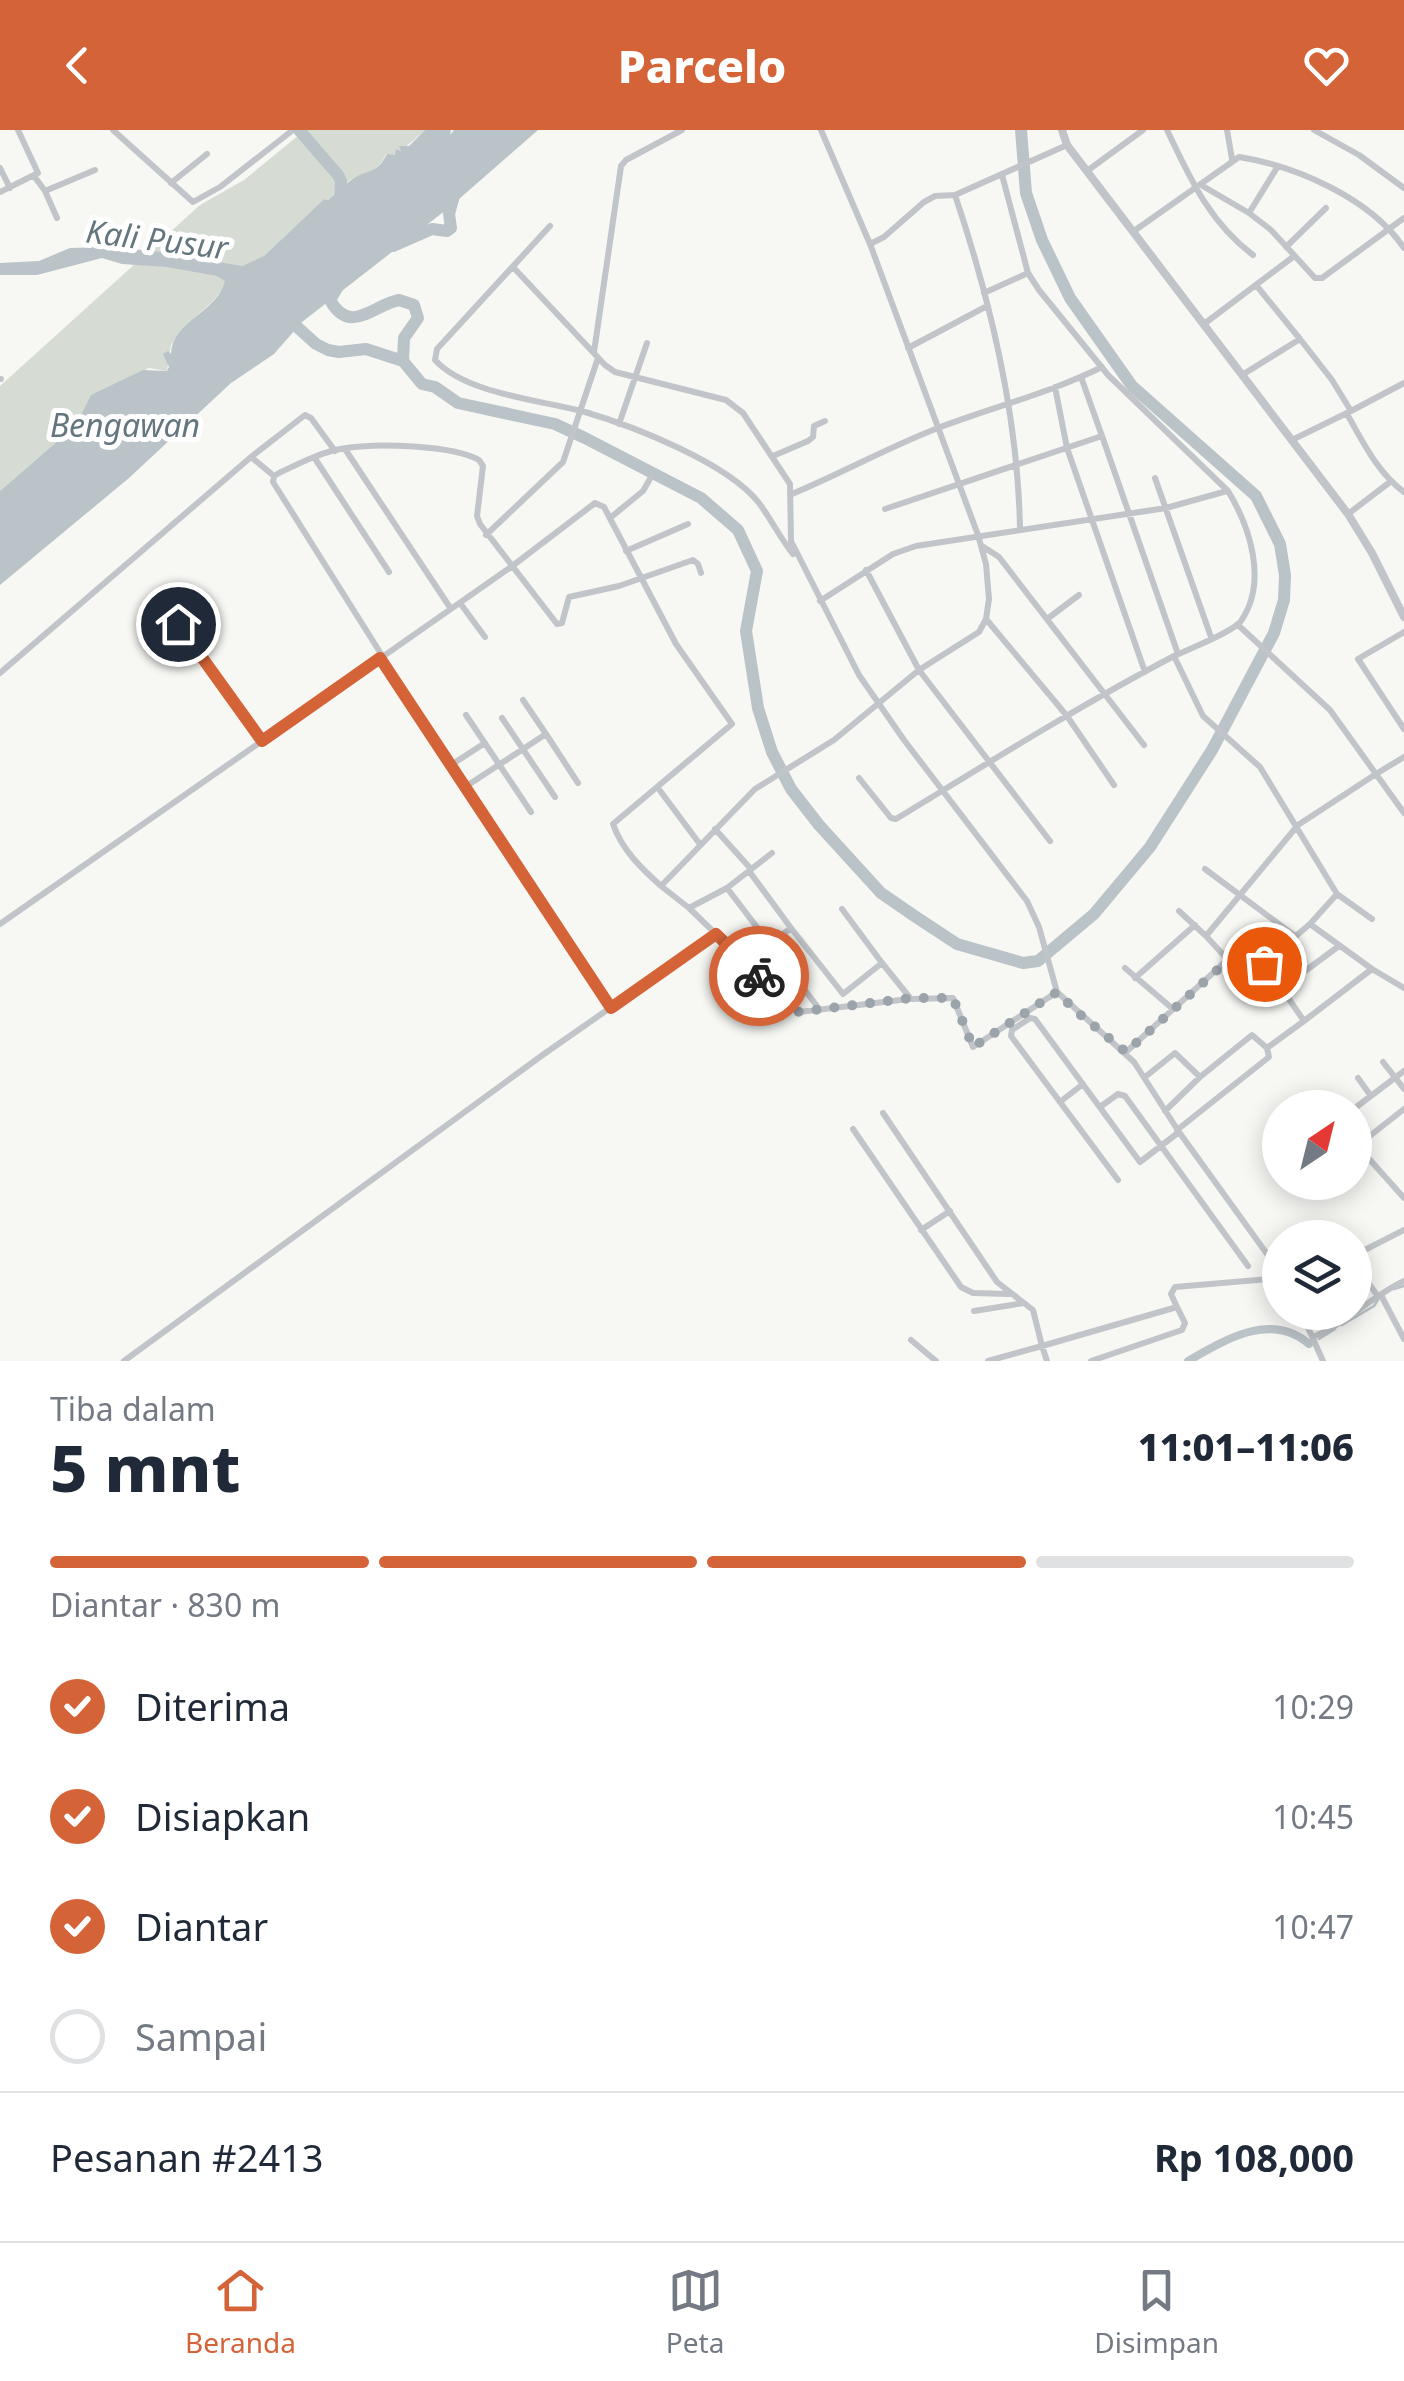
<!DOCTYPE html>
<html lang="id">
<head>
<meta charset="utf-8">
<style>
	:root { --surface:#fff; --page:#f2f2f3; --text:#1f2937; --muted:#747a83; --line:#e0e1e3; --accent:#d46438 }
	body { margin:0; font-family:"Noto Sans",sans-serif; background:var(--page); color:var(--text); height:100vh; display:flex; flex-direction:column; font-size:38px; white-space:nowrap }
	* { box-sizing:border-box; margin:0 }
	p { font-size:32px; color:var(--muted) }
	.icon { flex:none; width:55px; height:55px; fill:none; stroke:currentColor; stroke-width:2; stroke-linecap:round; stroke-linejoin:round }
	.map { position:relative; height:1231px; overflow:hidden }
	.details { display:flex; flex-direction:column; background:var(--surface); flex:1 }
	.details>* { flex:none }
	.needle { width:65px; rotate:35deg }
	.controls { position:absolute; left:1262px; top:960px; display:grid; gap:20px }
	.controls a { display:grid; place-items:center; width:110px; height:110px; border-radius:50%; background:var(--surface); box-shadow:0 5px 25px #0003; font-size:50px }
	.pin { position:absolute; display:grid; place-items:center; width:85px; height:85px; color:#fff; margin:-42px; border:5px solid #fff; border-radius:50%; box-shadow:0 2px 10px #0007 }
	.courier { position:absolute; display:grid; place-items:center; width:100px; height:100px; margin:-50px; border:8px solid #d46438; border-radius:50%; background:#fff; color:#222; box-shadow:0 2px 12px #0007 }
	.overview em { font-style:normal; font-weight:800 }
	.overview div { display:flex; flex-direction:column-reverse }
	.overview { display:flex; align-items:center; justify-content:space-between; height:170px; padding:0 50px }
	h1 { font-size:65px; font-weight:800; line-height:75px }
	.bar { display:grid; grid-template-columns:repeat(4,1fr); gap:15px 10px; align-content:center; height:120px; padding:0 50px }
	.bar i { height:12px; border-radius:8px; background:var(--line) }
	.bar .active { background:var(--accent) }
	.bar p { grid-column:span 4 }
	.line { display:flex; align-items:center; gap:25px; padding:0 50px; border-top:2px solid var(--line) }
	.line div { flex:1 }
	ol { padding:0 50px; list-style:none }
	li { display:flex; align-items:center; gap:30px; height:110px }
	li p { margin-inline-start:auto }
	li .icon { padding:10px; border-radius:50%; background:var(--accent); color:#fff; stroke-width:4 }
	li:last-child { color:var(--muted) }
	li i { width:55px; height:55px; border:5px solid var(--line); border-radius:50% }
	header { display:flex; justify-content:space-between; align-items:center; height:130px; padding:0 50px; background:var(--accent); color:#fff; font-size:45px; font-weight:800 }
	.tab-bar { display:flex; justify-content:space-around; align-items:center; height:140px; border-top:2px solid var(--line); background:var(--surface); font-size:28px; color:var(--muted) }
	.tab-bar a { display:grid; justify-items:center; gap:5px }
	.tab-bar .active { color:var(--accent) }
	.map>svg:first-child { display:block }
</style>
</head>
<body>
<header><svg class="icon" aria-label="back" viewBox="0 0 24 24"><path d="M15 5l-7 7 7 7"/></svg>Parcelo<svg class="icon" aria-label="heart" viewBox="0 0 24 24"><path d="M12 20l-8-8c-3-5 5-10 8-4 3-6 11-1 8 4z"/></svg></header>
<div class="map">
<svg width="1404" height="1231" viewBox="0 0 1404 1231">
	<rect width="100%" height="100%" fill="#f7f7f4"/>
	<path fill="#d6dcd4" d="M305,0H425L401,21L396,19V25L391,27L386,24C379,41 368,41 354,48C344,53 335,63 328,70L324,69L262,128L242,136L213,171L191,191L171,215L167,241L149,238L107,258L86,276L76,295L0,361V256L200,75L244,50Z"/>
	<path fill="#bac3c8" d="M425,0H451L450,5L454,0H538L451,76L302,192L274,224L231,253L129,348L0,455V361L76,295L91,265L143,240L167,241L169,237L163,224L168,221L171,224C172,191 218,182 225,151L217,146L167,137L122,134L102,128L37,145H0V133L39,131L70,118L109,117L154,121L242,136L264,126L324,69L328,70C336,63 345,54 354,48C369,39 378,43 387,24L395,25L396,19L401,21L399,16H409Z"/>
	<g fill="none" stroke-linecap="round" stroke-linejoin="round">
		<path stroke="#bac3c8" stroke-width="2.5" d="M1394,1159L1404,1156
			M1342,1195L1374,1176L1379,1168
			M1319,1209L1335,1199"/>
		<path stroke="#bac3c8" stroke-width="8" d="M1188,1231C1225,1210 1271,1181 1309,1214"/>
		<path stroke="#bac3c8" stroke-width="12" d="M299,0L338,45L341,51L340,73
			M393,116L432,99L447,101L451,98L449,84L454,66L448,59
			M337,158L330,170C350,206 373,175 399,170L414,175L418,188L404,208L403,231
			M286,187L316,214L328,220L339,222L366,219L403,231
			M403,231L422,254L435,257L458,273L555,294L585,308L701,368L738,400L757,441L746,501L758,578L772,622L791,659L819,695L881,763L916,787L957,814L1023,833L1038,831L1094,784L1150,717L1212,620L1274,503L1284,470L1285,445L1280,414L1256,366L1132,256L1070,168L1042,110L1026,63L1021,0"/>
		<path stroke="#c1c4c8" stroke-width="6" d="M113,0L193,72L220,57L293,0
			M821,0L870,114
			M1167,0C1190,48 1209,92 1253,125
			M1227,0L1232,29
			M1314,0L1359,25L1404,58
			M0,38L10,58
			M1087,41L1143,0
			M34,46L45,61L95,40
			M171,53L207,24
			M1201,55L1249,83L1271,100L1315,148H1322L1404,88
			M45,61L57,88
			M0,62L38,43L18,0
			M955,65C991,172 1018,286 1020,399
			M1249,83L1278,36
			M550,96L437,219L435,230C466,264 541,270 585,282C633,296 728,333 759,373C771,389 780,408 793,424
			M1134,101L1239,27C1297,36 1371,69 1404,118
			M1286,117L1326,78
			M513,137L605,235L615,242L726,270L743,283L790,354L791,411L859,545L904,610L1027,771L1039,797L1057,862L1134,932L1179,1002L1280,1142
			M1256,155L1300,209
			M984,163L1028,143
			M1204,194L1293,127
			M908,218L987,176
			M594,222L621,36L626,30L682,0
			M1242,245L1300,209L1332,250L1351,281L1292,310
			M0,249H1
			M1055,257L1067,318L1145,542
			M1351,281L1404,253
			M1347,284C1363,312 1377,342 1404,362
			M619,294L647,213
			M1102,306L1178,524
			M345,319L451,479
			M773,326L808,311L813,307L814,296L825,291
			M314,327L389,442
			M274,346L251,327L305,285L311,288L335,321
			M1155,348L1211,507
			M792,364C840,344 885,319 933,300C989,278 1048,264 1102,237
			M885,379L1102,306L1081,247
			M1348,384L1390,352
			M610,388L643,361L651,347
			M486,405L563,332L598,228
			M982,416L999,427L1144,615
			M626,421L688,394
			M866,440L919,540L1050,711
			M820,471L893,424L916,416L1166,378L1227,361
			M460,473L485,507
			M986,489L1067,586L1114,655
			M1047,489L1079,465
			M178,494L262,611
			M1404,502L1358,529L1404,599
			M1174,526L1203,586L1260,637L1337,764
			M383,527L273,352L274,346L279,343C300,333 323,321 346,318C377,313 452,315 479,330L483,336L477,386L480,394L557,494L562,493L569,467L619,456L693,430L698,434L701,443
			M381,528L611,878
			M0,543L251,327
			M466,585L531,682
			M502,588L555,667
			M546,604L578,653
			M1404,627L1376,644L1404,683
			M451,635L485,613
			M859,648L891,688L896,689C988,633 1079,576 1174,526C1189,519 1233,502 1241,491C1268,452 1250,397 1228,361L1108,245L1039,160L1028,143L1002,45
			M465,657L546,604L523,570
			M658,658L699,713
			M715,699L751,739
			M772,723L727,758L689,778L661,756L755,659L834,610L919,540L979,502L986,489L989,469L986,434L978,405L870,114L884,107L924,72L935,66L955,65L1067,15
			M1205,739L1295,806
			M749,741L791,798
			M727,758L820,880
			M842,779L882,833
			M1179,781L1206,806
			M1372,789L1337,764L1310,794L1372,839L1404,858
			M0,794L511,437L595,373L604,377L676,514L732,594L613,694C622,720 641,738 661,756
			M716,804L790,877L799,882L909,869
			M1229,831L1206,806L1298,695L1376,644L1330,580L1238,495
			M745,833L791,798L843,864L882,833L911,869L953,868L973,917L1057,862
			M1256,836L1278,861L1339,816
			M1125,838L1173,879
			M1135,848L1195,795
			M1282,859L1304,891L1372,839
			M1126,922L1224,833C1238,827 1250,838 1263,834L1310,794
			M1383,932L1404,959
			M1145,947L1175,923L1200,947
			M1358,948L1371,966
			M1334,966L1343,978
			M1060,972L1083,954
			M1100,977L1118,964L1125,966L1248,1136
			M1355,978L1404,941
			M1165,981L1200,947L1252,905L1267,918L1304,891
			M883,983L997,1152L1024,1173
			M853,999L961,1157L973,1163L1009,1164
			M1177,1000L1269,927L1267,918
			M1355,1013L1404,1068
			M1357,1016L1404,979
			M1118,1050L1011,906L1012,900L1030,888L1035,889L1140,1032L1179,1002
			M921,1100L950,1081
			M1355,1125L1404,1100
			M1355,1134L1377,1165
			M1382,1167L1404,1209
			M974,1181L1024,1173L1033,1180L1042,1216L988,1231
			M1301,1182L1323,1231
			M1313,1207C1347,1193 1372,1166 1404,1151
			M911,1210L936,1231
			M124,1231L544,924L716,804L689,778
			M1047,1231L1042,1216L1177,1177L1171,1164L1175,1157L1280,1148
			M1091,1231L1182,1200L1185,1193L1177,1177"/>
		<path stroke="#c1c4c8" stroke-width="8" d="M1062,0L1067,15L1348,384L1372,423L1404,487"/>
	</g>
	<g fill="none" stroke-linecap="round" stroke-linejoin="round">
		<path stroke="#9ba3ab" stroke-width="10" stroke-dasharray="0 18" d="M759,846L790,878L799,882L911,868H953L973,917L1057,862L1077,882L1126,922L1224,834C1238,827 1250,838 1264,834"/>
		<path stroke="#d46438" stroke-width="12" d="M178,494L262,611L380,528L611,878L716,804L759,846"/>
	</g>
	<g text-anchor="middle" stroke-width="10" stroke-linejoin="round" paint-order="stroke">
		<g font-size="32" font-style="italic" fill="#64777f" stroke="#fff">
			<text transform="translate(157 110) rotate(7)" y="11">Kali Pusur</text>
			<text x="125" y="307">Bengawan</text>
		</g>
	</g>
</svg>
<div class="controls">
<a><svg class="needle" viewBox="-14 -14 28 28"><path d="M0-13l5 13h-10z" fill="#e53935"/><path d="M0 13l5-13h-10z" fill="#747a83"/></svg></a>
<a><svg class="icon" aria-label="layers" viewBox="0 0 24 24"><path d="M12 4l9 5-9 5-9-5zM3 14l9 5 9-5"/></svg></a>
</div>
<div class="pin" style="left:1264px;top:834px;background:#ea580c"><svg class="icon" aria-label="bag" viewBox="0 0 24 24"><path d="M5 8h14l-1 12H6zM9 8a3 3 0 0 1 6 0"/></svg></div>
<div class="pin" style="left:178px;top:494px;background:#1f2937"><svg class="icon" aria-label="home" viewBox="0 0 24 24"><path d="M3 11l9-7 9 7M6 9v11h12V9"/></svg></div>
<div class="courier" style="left:759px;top:846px"><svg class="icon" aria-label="bike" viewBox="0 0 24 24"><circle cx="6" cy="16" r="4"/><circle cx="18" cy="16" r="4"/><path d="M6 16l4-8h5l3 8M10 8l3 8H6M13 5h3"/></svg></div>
</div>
<section class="details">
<div class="overview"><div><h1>5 mnt</h1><p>Tiba dalam</p></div><em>11:01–11:06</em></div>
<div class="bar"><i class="active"></i><i class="active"></i><i class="active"></i><i></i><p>Diantar · 830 m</p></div>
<ol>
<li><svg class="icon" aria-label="check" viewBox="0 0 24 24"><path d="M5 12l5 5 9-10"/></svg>Diterima<p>10:29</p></li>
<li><svg class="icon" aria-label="check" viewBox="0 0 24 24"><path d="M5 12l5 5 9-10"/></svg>Disiapkan<p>10:45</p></li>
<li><svg class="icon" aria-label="check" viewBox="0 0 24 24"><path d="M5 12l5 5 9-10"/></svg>Diantar<p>10:47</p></li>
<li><i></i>Sampai</li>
</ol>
<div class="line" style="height:130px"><div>Pesanan #2413</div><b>Rp 108,000</b></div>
</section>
<nav class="tab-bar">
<a class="active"><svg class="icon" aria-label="home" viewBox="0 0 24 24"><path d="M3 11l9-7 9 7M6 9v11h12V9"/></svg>Beranda</a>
<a><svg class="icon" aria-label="map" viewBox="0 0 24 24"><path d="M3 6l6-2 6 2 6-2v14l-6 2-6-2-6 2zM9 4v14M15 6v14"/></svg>Peta</a>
<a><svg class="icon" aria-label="saved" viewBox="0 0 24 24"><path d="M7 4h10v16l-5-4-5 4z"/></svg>Disimpan</a>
</nav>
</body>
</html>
